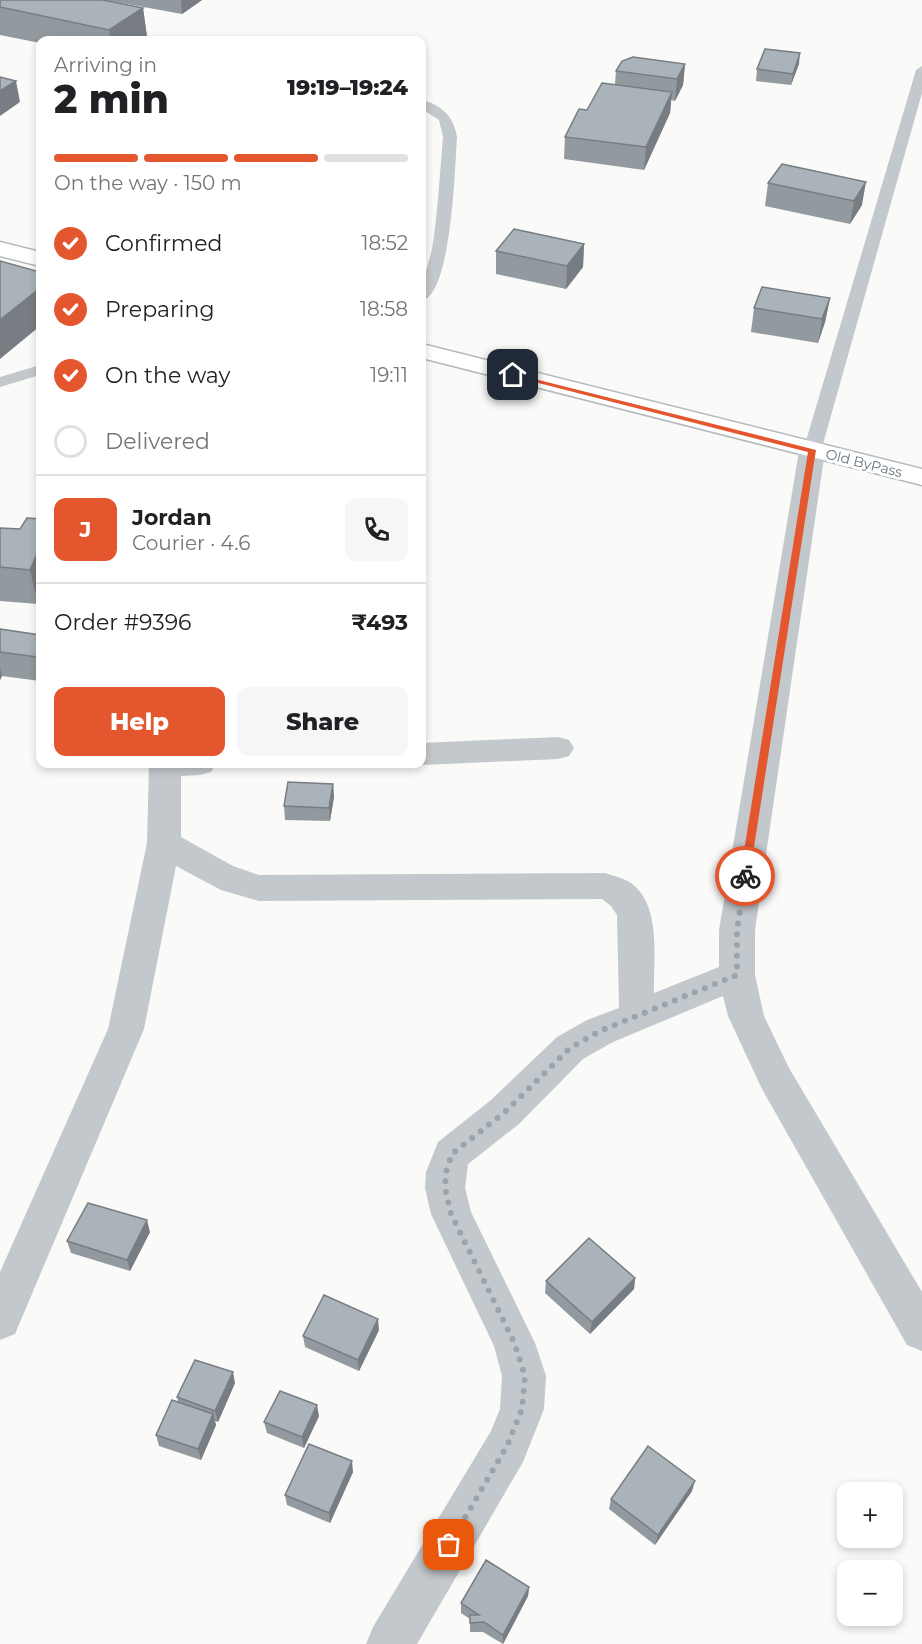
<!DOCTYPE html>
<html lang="en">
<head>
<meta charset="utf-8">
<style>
	:root { --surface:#fff; --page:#f6f6f6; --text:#202124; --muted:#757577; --line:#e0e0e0; --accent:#e4572e }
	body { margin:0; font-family:Montserrat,sans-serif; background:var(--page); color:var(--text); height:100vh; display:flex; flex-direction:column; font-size:22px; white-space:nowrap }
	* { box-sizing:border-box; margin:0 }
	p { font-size:20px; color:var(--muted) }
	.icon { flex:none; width:33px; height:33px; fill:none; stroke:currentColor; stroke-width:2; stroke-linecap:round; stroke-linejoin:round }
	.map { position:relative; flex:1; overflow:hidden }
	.sheet { position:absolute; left:36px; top:36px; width:390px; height:732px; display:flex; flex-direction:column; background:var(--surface); border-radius:12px; box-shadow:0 3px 9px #0003 }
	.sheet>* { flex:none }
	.controls { position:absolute; left:837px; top:1482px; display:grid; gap:12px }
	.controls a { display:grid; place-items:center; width:66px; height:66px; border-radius:12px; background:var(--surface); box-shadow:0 3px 9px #0003; font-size:30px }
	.pin { position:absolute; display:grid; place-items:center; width:51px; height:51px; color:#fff; margin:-26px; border-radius:12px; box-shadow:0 3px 9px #0006 }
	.courier { position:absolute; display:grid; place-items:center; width:60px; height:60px; margin:-30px; border:4px solid #e4572e; border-radius:50%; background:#fff; color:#222; box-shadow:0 2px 8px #0007 }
	.overview em { font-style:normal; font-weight:800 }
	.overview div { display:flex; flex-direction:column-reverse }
	.overview { display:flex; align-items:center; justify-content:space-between; height:102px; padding:0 18px }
	h1 { font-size:39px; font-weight:800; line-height:45px }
	.bar { display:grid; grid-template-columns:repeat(4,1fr); gap:9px 6px; align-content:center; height:72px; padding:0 18px }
	.bar i { height:8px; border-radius:4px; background:var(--line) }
	.bar .current { background:var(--accent) }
	.bar p { grid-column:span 4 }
	.line { display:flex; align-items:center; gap:15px; padding:0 18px; border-top:2px solid var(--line) }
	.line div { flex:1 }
	.round { display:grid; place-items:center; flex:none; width:63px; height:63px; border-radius:12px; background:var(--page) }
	ol { padding:0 18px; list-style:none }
	li { display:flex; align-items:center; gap:18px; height:66px }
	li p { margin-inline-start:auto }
	li .icon { padding:6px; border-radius:50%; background:var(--accent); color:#fff; stroke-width:4 }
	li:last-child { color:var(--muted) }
	li i { width:33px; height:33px; border:3px solid var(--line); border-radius:50% }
	.action { display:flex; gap:12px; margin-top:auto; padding:12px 18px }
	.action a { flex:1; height:69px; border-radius:12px; background:var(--accent); color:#fff; font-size:24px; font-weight:800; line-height:69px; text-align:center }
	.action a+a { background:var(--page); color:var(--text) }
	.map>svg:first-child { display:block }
</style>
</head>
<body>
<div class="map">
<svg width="922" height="1644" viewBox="0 0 922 1644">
	<rect width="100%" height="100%" fill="#fafaf8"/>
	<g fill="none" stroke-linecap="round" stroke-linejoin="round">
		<g stroke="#b5babe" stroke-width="3">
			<path id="primary" d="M0,242L40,252V266L0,256Z
				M422,344L922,469V485L422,358Z"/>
		</g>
		<path fill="#c3c8cc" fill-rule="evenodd" d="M922,66V93L821,451L818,455H806L803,451L916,70Z
			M422,100C442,105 454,117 457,137C455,165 452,293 422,301C420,280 430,264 433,243C438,208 440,172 443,137L439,120L422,109Z
			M40,365V375L0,387V377Z"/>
		<path fill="#c3c8cc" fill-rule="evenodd" d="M812,443L821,445L825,451L755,930V975L764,1016L789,1068L922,1292V1351L907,1345L762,1089L728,1016L723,996L613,1042L583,1059L519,1124L468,1164L465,1188L471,1212L535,1343L546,1376L544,1409L523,1462L417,1644H366L373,1627L491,1431L500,1409L502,1376L494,1346L431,1214L425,1188L426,1172L438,1142L491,1100L557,1037L587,1020L619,1008L617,915L611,906L602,899L259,901L221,890L176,866L144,1029L15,1334L0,1340V1272L108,1029L147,843L149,764H216L211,772L200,775L181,776V837L233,866L259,875L605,873C614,876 623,878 631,883C662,906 653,959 654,993L719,967V930L799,451L803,445Z
			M558,737L569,740L574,748L569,756L558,759L422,765L416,764H422V743Z"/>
		<use href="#primary" fill="#fff" fill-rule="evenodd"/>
	</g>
	<path fill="#929a9f" d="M0,0L143,8L147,37L141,40H40V43L0,35Z
		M105,0H202L182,14Z
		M685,64L683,85L675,101L671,100L670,113L644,170L564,159L565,137L587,110L615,84L616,71Z
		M799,64L791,85L756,81L757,69Z
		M782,164L862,205L850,224L765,206L768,183Z
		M584,244L583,267L566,289L496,274V251Z
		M830,298L825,322L818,343L751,332L754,308Z
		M40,519V599L38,604L0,601V528L20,529Z
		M0,629L40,635V681L2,676L0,680Z
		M333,784L334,797L330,821L285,820L284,806Z
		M150,1232L130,1271L71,1253L67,1241Z
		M635,1278L634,1289L590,1334L545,1293L546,1281Z
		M379,1330L359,1371L305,1347L303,1336Z
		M235,1383L218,1422L215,1421L216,1425L201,1460L159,1446L156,1435L178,1402L177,1397Z
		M319,1416L304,1448L267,1433L264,1422Z
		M353,1472L330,1523L287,1505L285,1495Z
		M692,1491L655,1545L609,1509L611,1499Z
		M529,1587L528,1596L503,1644L483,1632H470V1619L461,1613V1603Z"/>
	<path fill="#777d82" d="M181,0H202L182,14Z
		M143,8L147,37L141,40H111L109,30Z
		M800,53L799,64L791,85L793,74Z
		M685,64L683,85L675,101L677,79Z
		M16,81L20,102L0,116V91Z
		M672,92L670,113L644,170L646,147Z
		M866,182L862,205L850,224L854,201Z
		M584,244L583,267L566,289L567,266Z
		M40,288V326L0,359V320Z
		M830,298L825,322L818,343L822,319Z
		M40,547V599L38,604L30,570Z
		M40,650V671L37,657Z
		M0,668L2,676L0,680Z
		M333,784L334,797L330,821L329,808Z
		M147,1220L150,1232L130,1271L127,1260Z
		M635,1278L634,1289L590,1334L592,1322Z
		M378,1319L379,1330L359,1371L358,1360Z
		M233,1372L235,1383L218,1422L215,1411Z
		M317,1405L319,1416L304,1448L302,1437Z
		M213,1414L216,1425L201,1460L198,1449Z
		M352,1461L353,1472L330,1523L329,1513Z
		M695,1481L692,1491L655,1545L658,1535Z
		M529,1587L528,1596L503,1644V1635Z"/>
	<path fill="#aab3b9" stroke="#777d82" stroke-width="1.5" d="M0,0H103L143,8L109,30L0,7Z
		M765,49L800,53L793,74L757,69Z
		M633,57L685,64L677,79L616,71L622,61Z
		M0,77L16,81L0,91Z
		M602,83L672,92L646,147L565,137L579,109L587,110Z
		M782,164L866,182L854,201L768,183Z
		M514,229L584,244L567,266L496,251Z
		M0,261L40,272V288L0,320Z
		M762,287L830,298L822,319L754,308Z
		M27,518L40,519V547L30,570L0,567V528L20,529Z
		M0,629L40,635V650L37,657L0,652Z
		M288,782L333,784L329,808L284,806Z
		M88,1203L147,1220L127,1260L67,1241Z
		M589,1238L635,1278L592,1322L546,1281Z
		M324,1295L378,1319L358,1360L303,1336Z
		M195,1360L233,1372L215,1411L177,1397Z
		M280,1391L317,1405L302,1437L264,1422Z
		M172,1400L213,1414L198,1449L156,1435Z
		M309,1444L352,1461L329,1513L285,1495Z
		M648,1446L695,1481L658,1535L611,1499Z
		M486,1560L529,1587L503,1635L484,1622L470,1623V1615H479L461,1603Z"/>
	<path fill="#e4572e" d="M511,373L816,450L749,879L745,880L740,876L808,452L511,376Z"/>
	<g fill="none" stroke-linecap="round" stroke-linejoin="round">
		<path stroke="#99a4ac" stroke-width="6" stroke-dasharray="0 10.8" d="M449,1545L507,1446L522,1409L525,1376L514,1342L451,1214L445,1188L446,1172L452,1154L505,1112L570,1048L600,1031L737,975V930L745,876"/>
	</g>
	<g text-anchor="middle" stroke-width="6" stroke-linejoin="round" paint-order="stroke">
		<g font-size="14" fill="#657683" stroke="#fff">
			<text transform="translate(864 463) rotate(14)" y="5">Old ByPass</text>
		</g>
	</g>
</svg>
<div class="controls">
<a>+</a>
<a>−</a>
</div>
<div class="pin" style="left:449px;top:1545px;background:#ea580c"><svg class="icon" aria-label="bag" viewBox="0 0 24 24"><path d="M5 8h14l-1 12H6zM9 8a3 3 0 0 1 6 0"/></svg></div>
<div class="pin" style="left:513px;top:375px;background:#1f2937"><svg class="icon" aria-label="home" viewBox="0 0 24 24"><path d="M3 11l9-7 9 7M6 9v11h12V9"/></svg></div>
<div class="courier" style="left:745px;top:876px"><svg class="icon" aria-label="bike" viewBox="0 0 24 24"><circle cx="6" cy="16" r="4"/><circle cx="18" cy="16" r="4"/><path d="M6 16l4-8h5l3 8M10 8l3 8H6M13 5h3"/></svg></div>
<section class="sheet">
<div class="overview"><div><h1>2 min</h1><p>Arriving in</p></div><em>19:19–19:24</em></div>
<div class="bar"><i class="current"></i><i class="current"></i><i class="current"></i><i></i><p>On the way · 150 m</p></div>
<ol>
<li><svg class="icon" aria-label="check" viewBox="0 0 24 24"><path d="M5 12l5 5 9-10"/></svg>Confirmed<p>18:52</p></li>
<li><svg class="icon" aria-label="check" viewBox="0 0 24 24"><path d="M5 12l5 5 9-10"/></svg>Preparing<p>18:58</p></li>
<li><svg class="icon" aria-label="check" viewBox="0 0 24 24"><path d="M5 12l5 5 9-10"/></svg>On the way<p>19:11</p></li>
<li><i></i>Delivered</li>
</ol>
<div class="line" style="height:108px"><b class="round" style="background:var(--accent);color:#fff">J</b><div><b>Jordan</b><p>Courier · 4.6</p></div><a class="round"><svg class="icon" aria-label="phone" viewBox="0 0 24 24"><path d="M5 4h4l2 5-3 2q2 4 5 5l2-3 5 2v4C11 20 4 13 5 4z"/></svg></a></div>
<div class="line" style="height:78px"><div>Order #9396</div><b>₹493</b></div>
<div class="action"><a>Help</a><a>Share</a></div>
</section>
</div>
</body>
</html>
